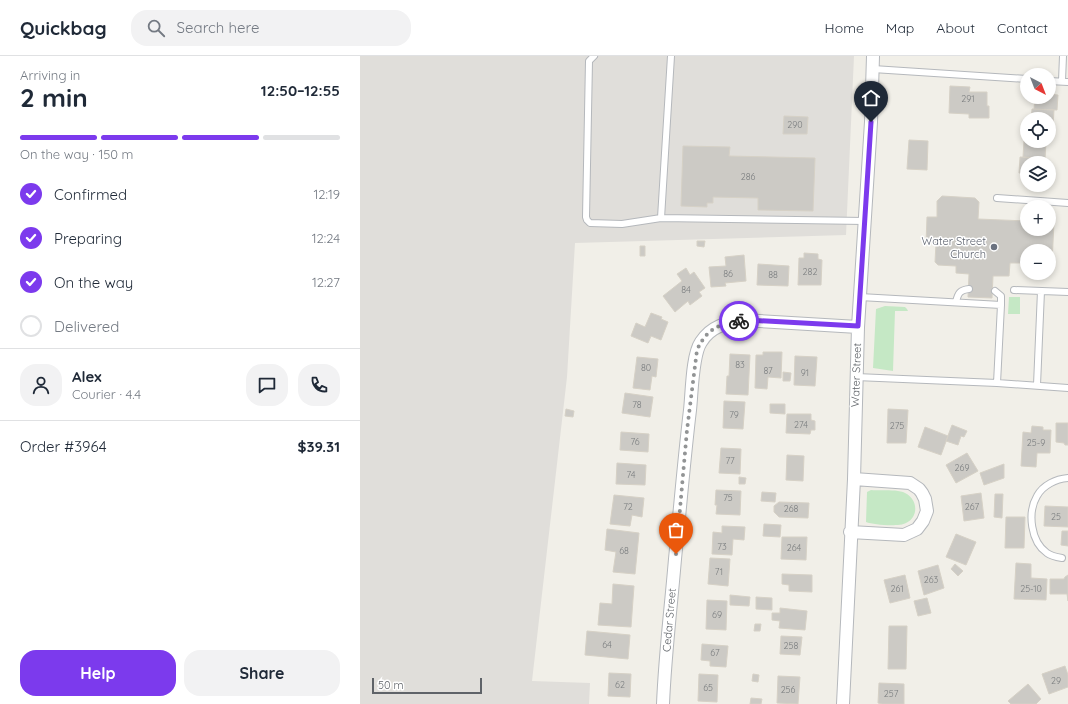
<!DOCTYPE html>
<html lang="en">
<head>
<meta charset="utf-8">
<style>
	:root { --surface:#fff; --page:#f2f2f3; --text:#1f2937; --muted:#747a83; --line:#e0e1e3; --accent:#7c3aed }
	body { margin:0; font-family:Quicksand,sans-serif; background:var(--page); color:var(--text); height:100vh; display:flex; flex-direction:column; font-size:15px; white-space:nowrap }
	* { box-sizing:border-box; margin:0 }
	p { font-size:13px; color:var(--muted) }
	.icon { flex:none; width:22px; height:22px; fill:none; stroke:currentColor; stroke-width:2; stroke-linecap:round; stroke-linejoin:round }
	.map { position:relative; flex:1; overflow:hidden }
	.side { display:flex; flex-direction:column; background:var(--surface); width:360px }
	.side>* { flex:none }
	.needle { width:26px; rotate:138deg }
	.tools { position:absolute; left:660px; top:12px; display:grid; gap:8px }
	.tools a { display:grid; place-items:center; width:36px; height:36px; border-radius:50%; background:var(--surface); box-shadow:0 2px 6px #0003; font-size:20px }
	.scale { position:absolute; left:12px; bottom:10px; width:110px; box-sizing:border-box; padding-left:4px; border:2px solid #5f6368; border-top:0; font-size:11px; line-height:14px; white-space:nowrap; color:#5f6368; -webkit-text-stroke:3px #fff; paint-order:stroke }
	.pin { position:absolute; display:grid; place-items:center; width:34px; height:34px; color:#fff; margin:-41px -17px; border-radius:50% 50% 50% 0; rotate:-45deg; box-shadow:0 0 4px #0007 }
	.pin .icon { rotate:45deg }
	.courier { position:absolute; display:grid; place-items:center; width:40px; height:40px; margin:-20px; border:3px solid #7c3aed; border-radius:50%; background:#fff; color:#222; box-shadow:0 1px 5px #0007 }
	.overview em { font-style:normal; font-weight:700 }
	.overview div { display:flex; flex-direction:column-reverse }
	.overview { display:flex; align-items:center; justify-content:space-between; height:68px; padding:0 20px }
	h1 { font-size:26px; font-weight:700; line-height:30px }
	.bar { display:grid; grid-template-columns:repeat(4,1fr); gap:6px 4px; align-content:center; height:48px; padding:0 20px }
	.bar i { height:5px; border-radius:3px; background:var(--line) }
	.bar .current { background:var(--accent) }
	.bar p { grid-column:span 4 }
	.line { display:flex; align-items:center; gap:10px; padding:0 20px; border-top:1px solid var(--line) }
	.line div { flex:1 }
	.round { display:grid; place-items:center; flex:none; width:42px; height:42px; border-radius:16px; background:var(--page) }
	ol { padding:0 20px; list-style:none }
	li { display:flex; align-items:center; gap:12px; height:44px }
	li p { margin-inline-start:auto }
	li .icon { padding:4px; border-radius:50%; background:var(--accent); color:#fff; stroke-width:4 }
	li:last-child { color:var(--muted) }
	li i { width:22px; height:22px; border:2px solid var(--line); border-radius:50% }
	.button { display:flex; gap:8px; margin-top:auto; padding:8px 20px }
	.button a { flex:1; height:46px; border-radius:16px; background:var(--accent); color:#fff; font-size:16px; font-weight:700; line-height:46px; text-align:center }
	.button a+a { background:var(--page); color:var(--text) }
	header { display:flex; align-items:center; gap:24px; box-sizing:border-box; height:56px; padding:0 20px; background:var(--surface); border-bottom:1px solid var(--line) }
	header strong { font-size:19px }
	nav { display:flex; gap:22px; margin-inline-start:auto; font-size:14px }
	.search { width:280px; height:36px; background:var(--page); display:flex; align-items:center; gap:10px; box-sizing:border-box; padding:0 14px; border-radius:16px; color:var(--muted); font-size:15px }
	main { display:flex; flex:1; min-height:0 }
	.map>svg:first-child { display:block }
</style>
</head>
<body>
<header>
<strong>Quickbag</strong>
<div class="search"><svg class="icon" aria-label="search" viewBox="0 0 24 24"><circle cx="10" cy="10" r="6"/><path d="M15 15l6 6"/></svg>Search here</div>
<nav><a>Home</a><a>Map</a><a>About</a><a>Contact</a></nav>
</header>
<main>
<section class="side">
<div class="overview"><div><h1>2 min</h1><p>Arriving in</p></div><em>12:50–12:55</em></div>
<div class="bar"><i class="current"></i><i class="current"></i><i class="current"></i><i></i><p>On the way · 150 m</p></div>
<ol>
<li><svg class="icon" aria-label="check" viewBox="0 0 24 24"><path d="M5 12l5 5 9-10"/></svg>Confirmed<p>12:19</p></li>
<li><svg class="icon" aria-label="check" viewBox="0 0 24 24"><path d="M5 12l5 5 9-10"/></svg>Preparing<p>12:24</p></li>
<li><svg class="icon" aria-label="check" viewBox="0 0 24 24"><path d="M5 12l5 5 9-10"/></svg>On the way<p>12:27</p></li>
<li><i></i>Delivered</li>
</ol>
<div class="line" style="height:72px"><a class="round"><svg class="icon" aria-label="person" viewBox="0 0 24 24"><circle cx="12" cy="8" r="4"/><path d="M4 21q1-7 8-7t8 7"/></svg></a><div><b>Alex</b><p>Courier · 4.4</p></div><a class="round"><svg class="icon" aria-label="chat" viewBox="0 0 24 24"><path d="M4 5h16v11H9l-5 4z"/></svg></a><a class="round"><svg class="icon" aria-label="phone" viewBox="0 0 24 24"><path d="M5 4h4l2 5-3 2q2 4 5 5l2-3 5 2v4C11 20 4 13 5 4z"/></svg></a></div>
<div class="line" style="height:52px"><div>Order #3964</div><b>$39.31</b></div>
<div class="button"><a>Help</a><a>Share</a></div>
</section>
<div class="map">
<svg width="708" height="648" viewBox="0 0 708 648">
	<rect width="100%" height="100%" fill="#f1efe8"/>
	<path fill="#e0deda" d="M0,0H494L486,179L215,187L207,321L172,625L230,627L229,648H0Z"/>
	<path fill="#c5e8c5" d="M649,241H660V258H648Z
		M525,250L545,251L547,253L548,255H535L533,315L513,312L516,253Z
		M511,434C520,435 538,433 545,437C558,443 559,461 546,467C539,471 514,469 506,466L507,436Z"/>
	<path fill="#cccac5" stroke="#d6d1c6" d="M590,30L610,31L609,36H627V50H629V62H609V58L589,57Z
		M689,38L698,39L697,54L674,53L675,41H689Z
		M672,53L694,54L693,71H689V63H671Z
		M424,60L448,61L447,78H423Z
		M549,84L568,85L567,114L547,113Z
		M664,85L686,86L685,103L663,101Z
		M323,90L370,91L369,100L455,102L453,155L398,154V142L353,141V147H347V151L321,150Z
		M660,101L683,102L682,107H667V117H659Z
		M582,140L615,142L619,146L618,163L667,165V173H689V166H694L692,208H689V195H667V207H650L649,220H633L632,242L608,241L609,218L596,217V210L578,209L575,206L576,187H566L567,161H577V145Z
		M337,185H345L344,191L337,190Z
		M280,190H285V200H280Z
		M444,197L458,198V203L462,204L461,229H438L439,202H444Z
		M384,199L386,225L365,227L366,230L351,231L349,211L366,210L365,201Z
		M398,208L429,210L428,230L397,229Z
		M326,212L330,219L334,216L345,232L339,236L342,240L330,249L328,245L315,256L303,240L322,225L317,218Z
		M291,257L302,261L301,263L308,266L301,284L291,280L288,287L271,280L276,267L285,271Z
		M403,296H422L421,322L408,321L407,333L395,332L396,299H403Z
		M370,298L390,299L388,339L366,338L367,320H369Z
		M435,300L457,301L455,330L434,329Z
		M277,301L298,303L296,321L292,320L290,334L273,332Z
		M423,316L431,317L430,325H423Z
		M265,337L293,341L290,361L262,357Z
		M364,345L385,346L383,373L363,372Z
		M410,348H425V358L410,357Z
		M206,353L214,355L213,361L205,360Z
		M528,353L548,354L546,387H527Z
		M427,358H451V364L455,365V374H451L450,378L426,377Z
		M696,367H708V389H705L704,387L696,386Z
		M592,369L607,375L604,381L601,380L598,389L586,385Z
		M672,370L683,371V374H691L690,397H677L676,411L661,410L663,376L671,377Z
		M565,371L588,380L581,399L558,391Z
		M261,376L289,378L288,396L260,394Z
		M361,392L381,393L380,418L359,417Z
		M607,397L618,415L596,427L586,409Z
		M427,399L444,400L443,425L426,424Z
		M257,407L286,409L285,429L256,428Z
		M644,408V422L624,429L620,417Z
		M379,421L386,422L385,428H379Z
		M356,434L381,435L380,459L356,458L357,449H355Z
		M402,436L416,437L415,446L401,445Z
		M621,437L624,462L604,465L601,440Z
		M635,438H643L642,462L634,461Z
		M254,439L284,442L282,461L272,459L270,470L250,468Z
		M419,446L449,447L448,462L419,461L414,456V450Z
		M685,450L708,451V471L684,470Z
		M646,461H665L664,492H645Z
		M404,468L421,469L420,481L403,480Z
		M362,470L385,471L384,484L373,483L372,499L352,498L353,476L362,477Z
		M247,473L279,477L275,518L253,516L256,496L245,494Z
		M702,475H708V490L701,489Z
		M596,478L616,486L606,509L586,501Z
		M422,481H447L446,504L421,503Z
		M350,502L370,503L368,530L348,528Z
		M656,507L671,508V522L687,523L686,544L654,543Z
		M595,508L603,515L598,520L591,513Z
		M578,509L584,532L564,539L558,515Z
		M422,518L452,519V536L429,535V529L422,528Z
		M545,519L550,542L530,547L524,524Z
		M708,519V545L707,538H690V523H704L705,521Z
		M253,528L274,530L271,571L238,569L240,547L252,548Z
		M370,539L390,541L389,550L370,549Z
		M396,541L412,542V554L396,553Z
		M567,542L571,557L558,560L554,545Z
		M347,544L367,545L366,574L346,573Z
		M420,552L447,555L445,574L419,572L420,565L412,564V557H420Z
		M395,568H401L400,575H394Z
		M529,570H547L546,613H528Z
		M227,575L270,579L268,603L225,599Z
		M421,580L442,581L440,599L420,598Z
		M342,588L368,590L366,611L350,610V605L341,604Z
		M705,610L708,619V631L689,638L682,618Z
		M249,617L271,618L270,641L248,640Z
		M339,618L358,619L357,646L338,645Z
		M393,618L399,619L398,626L392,625Z
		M418,620L440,621L438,648L417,647Z
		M519,627L544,628V648H522L518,647Z
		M668,628L681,643L676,648H651L648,645Z
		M391,642L402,643L401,648H390Z"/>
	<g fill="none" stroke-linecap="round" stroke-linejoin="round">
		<g stroke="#b5b8bc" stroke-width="8">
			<path id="service" d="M234,0L229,5L226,161L227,164L230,167L262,168L301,162L505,165
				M513,13L667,23
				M689,25L708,26
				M702,25L703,0
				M637,142L708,147
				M301,162L311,0
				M654,234L708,236
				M635,235L641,240V249
				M596,246C598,237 600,234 609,233
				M496,321L637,327L641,249L500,241
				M637,327L708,332
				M677,329L681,235
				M702,502C696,501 691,500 687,497C671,486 667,457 677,440C683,429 696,423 708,422"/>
		</g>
		<g stroke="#b5b8bc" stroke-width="14">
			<path id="minor" d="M490,476L544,479L557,473L563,465L567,455L565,443L562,437L559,433L550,427L494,423
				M303,648C305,599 311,551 315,503C320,453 324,404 330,354C332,337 332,299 341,286C351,270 366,267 383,264L498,271
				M483,648L494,423L498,271L511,66L513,0"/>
		</g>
		<use href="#service" stroke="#fff" stroke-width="6"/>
		<use href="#minor" stroke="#fff" stroke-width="12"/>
	</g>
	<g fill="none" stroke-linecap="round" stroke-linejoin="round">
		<path stroke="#929495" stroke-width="4" stroke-dasharray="0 7.2" d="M316,498L327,374L337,294C346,274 358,268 379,265"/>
		<path stroke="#7c3aed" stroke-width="5" d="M379,265L386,264L498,270L511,66"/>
	</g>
	<circle fill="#6b7280" stroke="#fff" stroke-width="1.5" cx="634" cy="191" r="4"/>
	<g text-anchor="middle" stroke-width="3" stroke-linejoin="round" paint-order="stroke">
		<g font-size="9" fill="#7a7d7f">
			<text x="608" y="46">291</text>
			<text x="435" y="72">290</text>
			<text x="388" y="124">286</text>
			<text x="450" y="219">282</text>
			<text x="368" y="221">86</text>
			<text x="413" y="222">88</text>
			<text x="326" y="237">84</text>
			<text x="380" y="312">83</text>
			<text x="286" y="315">80</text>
			<text x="408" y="318">87</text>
			<text x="445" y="320">91</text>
			<text x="277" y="352">78</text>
			<text x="374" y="362">79</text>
			<text x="441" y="372">274</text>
			<text x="537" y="373">275</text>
			<text x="275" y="389">76</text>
			<text x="676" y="390">25-9</text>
			<text x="370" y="408">77</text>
			<text x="602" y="415">269</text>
			<text x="271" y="422">74</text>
			<text x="368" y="445">75</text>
			<text x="268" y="454">72</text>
			<text x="612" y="454">267</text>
			<text x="431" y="456">268</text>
			<text x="696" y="464">25</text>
			<text x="362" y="494">73</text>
			<text x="434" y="495">264</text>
			<text x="264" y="498">68</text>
			<text x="359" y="519">71</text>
			<text x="571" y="527">263</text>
			<text x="537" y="536">261</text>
			<text x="671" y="536">25-10</text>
			<text x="357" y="562">69</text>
			<text x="247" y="592">64</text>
			<text x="431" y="593">258</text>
			<text x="355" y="600">67</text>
			<text x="696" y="628">29</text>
			<text x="260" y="632">62</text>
			<text x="348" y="635">65</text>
			<text x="428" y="637">256</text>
			<text x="531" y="641">257</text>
		</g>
		<g font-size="11" fill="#5b616d" stroke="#fff" text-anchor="end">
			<text x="626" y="189">Water Street<tspan x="626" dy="13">Church</tspan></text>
		</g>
		<g font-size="11" fill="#5f6368" stroke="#fff">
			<text transform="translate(496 319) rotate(-88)" y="4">Water Street</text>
			<text transform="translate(309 564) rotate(-85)" y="4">Cedar Street</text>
		</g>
	</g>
</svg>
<div class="tools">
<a><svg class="needle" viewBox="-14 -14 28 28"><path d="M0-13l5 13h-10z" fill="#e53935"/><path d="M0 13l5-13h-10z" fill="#747a83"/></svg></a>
<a><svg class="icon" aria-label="locate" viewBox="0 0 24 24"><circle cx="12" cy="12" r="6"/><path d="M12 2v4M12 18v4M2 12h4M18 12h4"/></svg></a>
<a><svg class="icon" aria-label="layers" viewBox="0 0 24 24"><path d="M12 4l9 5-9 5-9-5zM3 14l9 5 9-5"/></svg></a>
<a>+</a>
<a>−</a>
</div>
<div class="scale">50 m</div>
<div class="pin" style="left:316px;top:498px;background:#ea580c"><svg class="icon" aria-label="bag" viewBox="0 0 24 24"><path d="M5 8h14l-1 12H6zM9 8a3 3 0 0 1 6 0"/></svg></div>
<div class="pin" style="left:511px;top:66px;background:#1f2937"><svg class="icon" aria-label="home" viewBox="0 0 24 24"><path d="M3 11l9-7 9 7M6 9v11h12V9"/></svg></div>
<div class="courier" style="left:379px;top:265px"><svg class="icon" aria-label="bike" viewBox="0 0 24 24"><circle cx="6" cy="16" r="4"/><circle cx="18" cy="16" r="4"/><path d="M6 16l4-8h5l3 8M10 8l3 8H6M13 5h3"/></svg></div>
</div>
</main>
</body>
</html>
